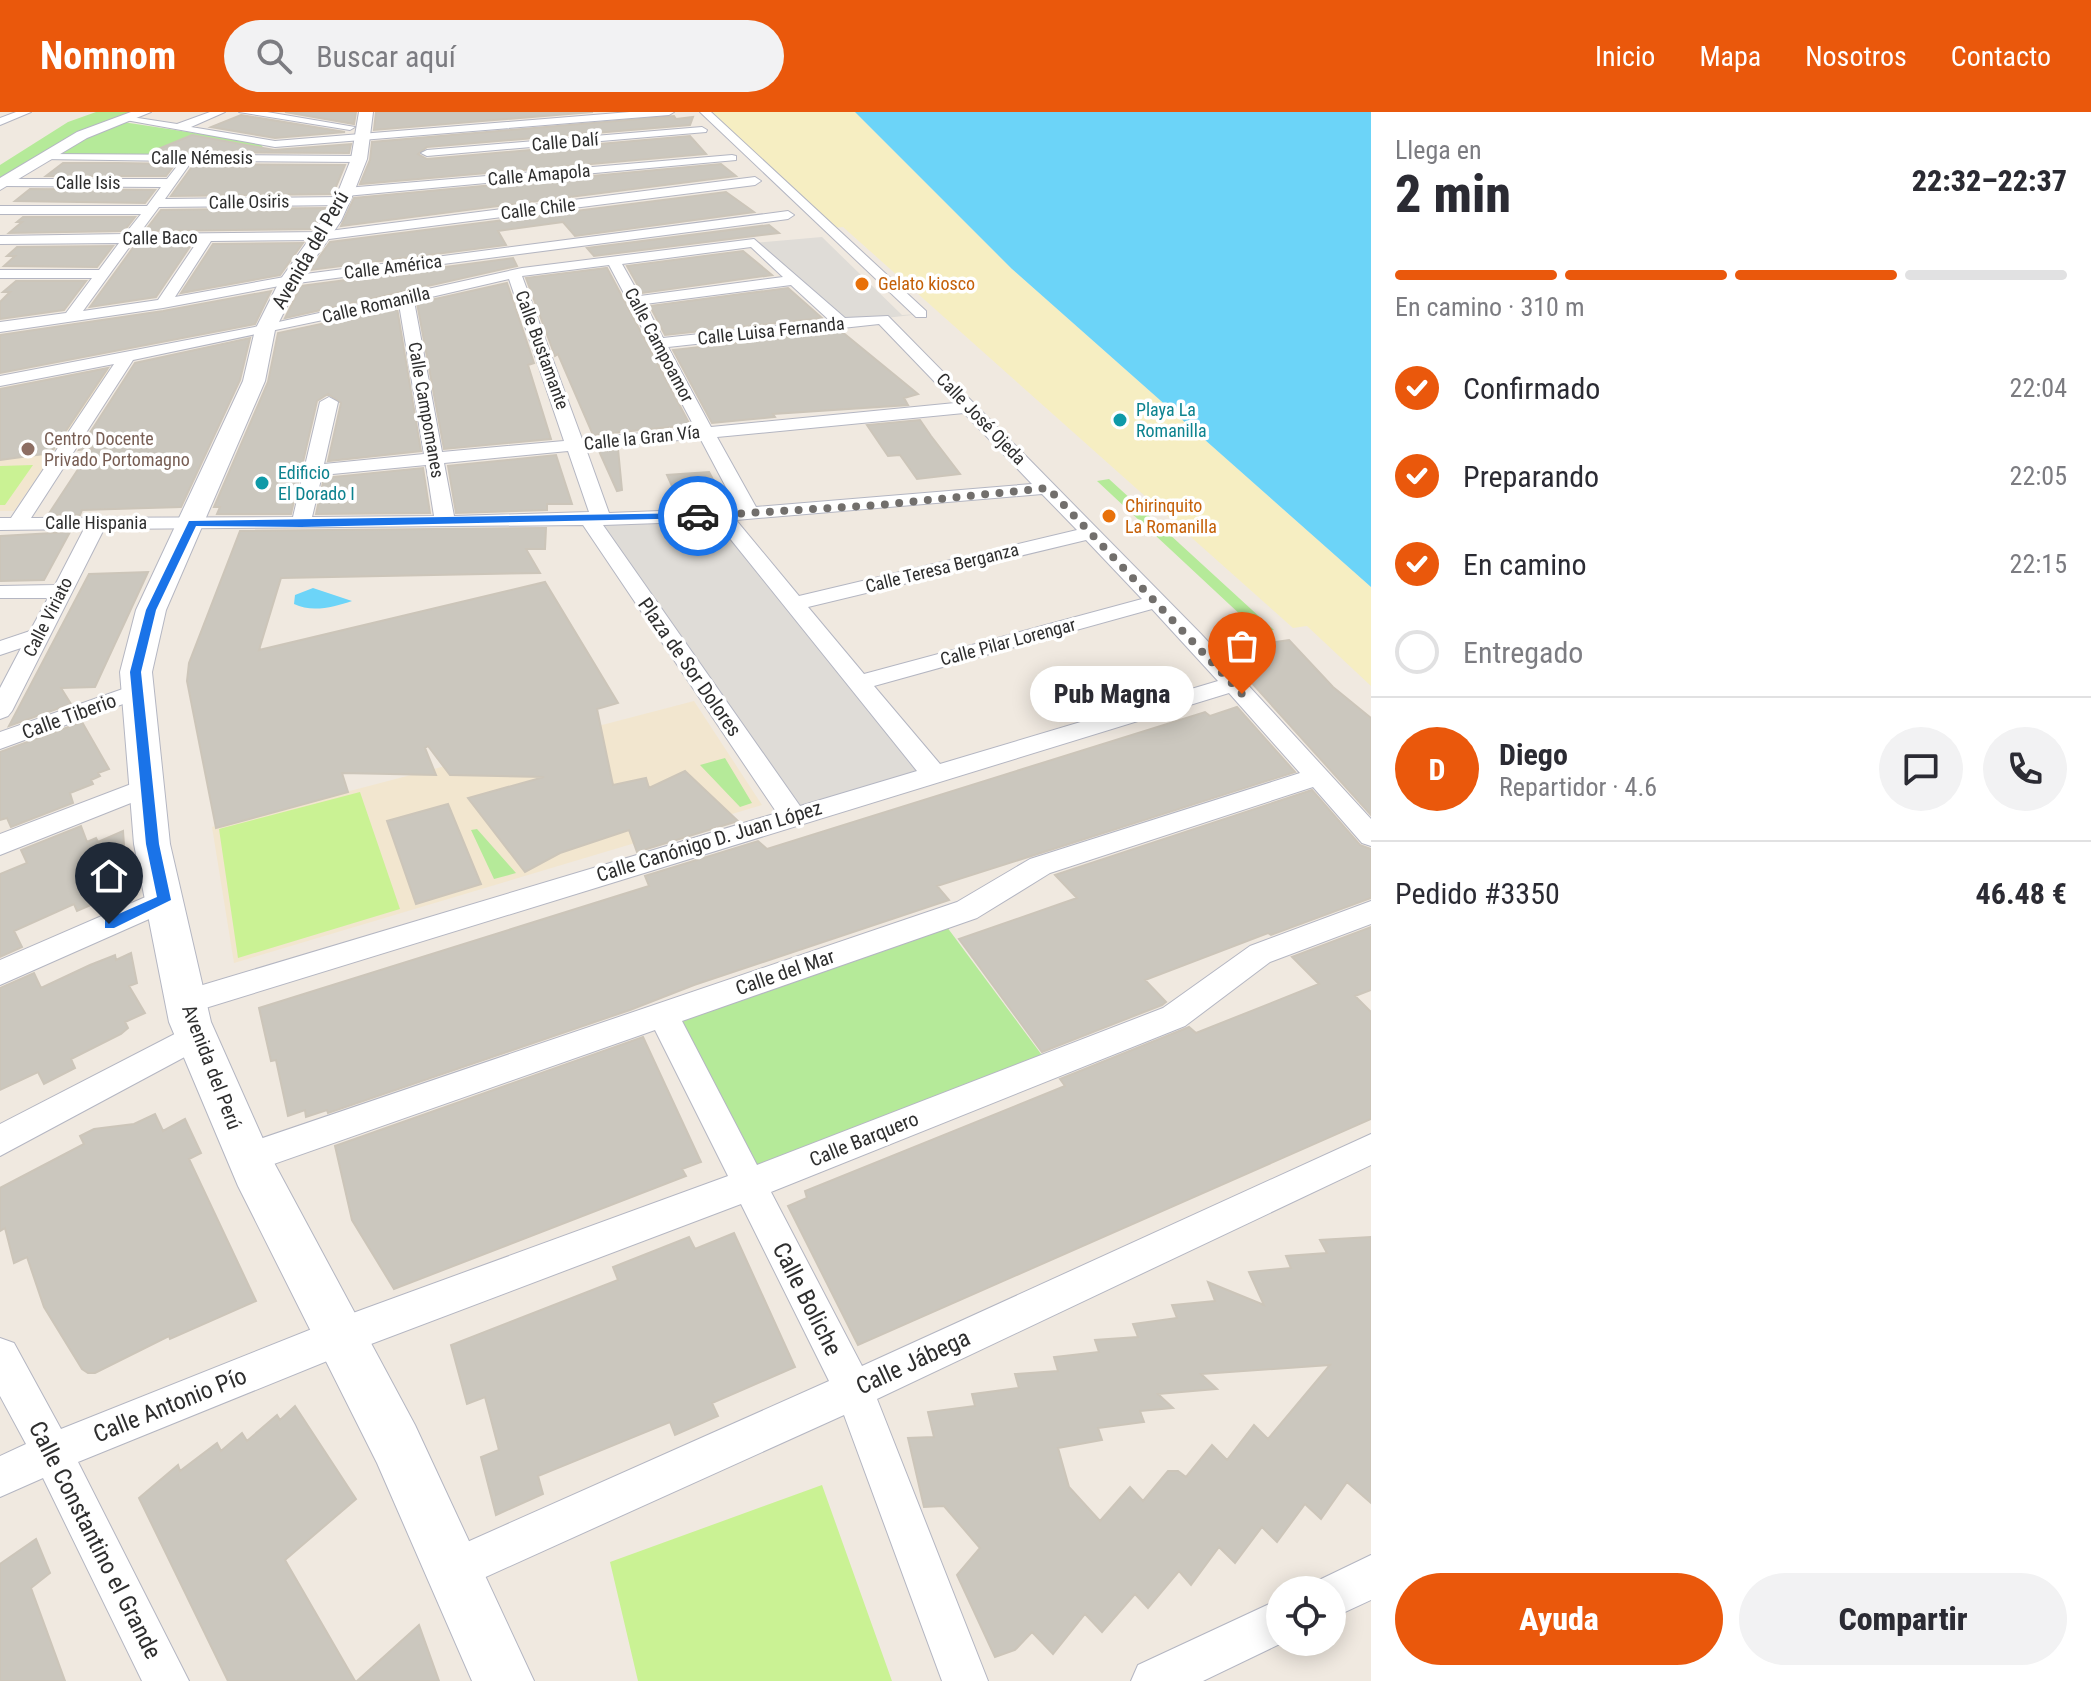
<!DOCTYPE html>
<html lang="es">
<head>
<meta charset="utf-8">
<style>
	:root { --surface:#fff; --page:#f2f2f3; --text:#2b2b33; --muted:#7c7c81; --line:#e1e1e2; --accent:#ea580c }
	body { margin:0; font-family:"Roboto Condensed",sans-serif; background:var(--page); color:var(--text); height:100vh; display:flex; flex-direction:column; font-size:30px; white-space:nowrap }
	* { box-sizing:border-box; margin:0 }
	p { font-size:26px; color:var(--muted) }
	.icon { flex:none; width:44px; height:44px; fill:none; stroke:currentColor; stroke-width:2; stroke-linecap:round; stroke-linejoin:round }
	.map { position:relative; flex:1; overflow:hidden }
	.panel { display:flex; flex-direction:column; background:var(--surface); width:720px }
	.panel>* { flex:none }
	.fabs { position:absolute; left:1266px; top:1464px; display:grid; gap:16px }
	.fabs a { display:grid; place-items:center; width:80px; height:80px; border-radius:50%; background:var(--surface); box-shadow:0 4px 20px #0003; font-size:40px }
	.pin { position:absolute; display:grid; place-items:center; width:68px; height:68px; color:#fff; margin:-82px -34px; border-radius:50% 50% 50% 0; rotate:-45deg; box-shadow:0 0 8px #0007 }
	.pin .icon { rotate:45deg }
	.courier { position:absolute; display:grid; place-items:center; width:80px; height:80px; margin:-40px; border:6px solid #1a73e8; border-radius:50%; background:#fff; color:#222; box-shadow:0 2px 10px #0007 }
	.bubble { position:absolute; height:56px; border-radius:28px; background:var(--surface); box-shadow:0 4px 20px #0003; font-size:26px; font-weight:800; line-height:56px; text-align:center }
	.head em { font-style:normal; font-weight:800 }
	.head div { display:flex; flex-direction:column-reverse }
	.head { display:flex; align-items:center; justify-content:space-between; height:136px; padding:0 24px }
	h1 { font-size:52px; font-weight:800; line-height:60px }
	.bar { display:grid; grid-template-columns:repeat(4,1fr); gap:12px 8px; align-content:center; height:96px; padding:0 24px }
	.bar i { height:10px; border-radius:6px; background:var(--line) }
	.bar .on { background:var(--accent) }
	.bar p { grid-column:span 4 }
	.line { display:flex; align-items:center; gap:20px; padding:0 24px; border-top:2px solid var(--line) }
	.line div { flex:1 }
	.round { display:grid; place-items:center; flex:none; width:84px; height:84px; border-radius:42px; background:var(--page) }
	ol { padding:0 24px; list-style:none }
	li { display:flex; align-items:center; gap:24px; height:88px }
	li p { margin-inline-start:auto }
	li .icon { padding:8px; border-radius:50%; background:var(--accent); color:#fff; stroke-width:4 }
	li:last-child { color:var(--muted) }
	li i { width:44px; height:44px; border:4px solid var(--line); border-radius:50% }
	.primary-button { display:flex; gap:16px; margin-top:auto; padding:16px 24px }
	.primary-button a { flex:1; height:92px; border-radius:48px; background:var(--accent); color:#fff; font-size:32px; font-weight:800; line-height:92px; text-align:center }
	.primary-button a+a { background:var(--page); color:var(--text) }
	header { display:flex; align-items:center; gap:48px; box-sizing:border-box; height:112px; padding:0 40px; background:var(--accent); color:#fff }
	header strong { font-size:38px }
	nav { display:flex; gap:44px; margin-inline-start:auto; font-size:28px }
	.search { width:560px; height:72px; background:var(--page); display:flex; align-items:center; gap:20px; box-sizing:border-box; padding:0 28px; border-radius:44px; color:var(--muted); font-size:30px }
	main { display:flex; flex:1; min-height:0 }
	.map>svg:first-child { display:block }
</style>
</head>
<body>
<header>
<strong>Nomnom</strong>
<div class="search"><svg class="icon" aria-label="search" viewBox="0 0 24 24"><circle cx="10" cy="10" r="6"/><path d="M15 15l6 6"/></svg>Buscar aquí</div>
<nav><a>Inicio</a><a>Mapa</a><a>Nosotros</a><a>Contacto</a></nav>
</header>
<main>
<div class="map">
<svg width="1371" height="1569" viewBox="0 0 1371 1569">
	<rect width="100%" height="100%" fill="#f0e9e0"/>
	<path fill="#f2e6cf" d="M104,256L110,259L14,399H0V276Z
		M694,589L762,693L234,851L212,715Z"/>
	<path fill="#b5ea99" d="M96,0H134L0,68V53L68,10Z
		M123,10L260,31L264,37L245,43H57L90,22Z
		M1109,367L1274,518L1259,520L1097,369Z
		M725,646L752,691L740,695L700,653Z
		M477,717L516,761L494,767L471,718Z
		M941,807L1050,954L748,1073L663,903Z"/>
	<path fill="#f6eec2" d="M710,0H855L1012,157L1371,475V574L1307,514L1293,516L843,115L832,116Z"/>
	<path fill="#caf294" d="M33,353L5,393H0V354Z
		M360,680L400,797L238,846L219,717Z
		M822,1373L892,1569H638L610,1450Z"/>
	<path fill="#dfdcd7" d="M822,125L902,203L921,202L841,211L754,131Z
		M721,403L933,661L792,703L588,406Z"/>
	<path fill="#6cd4f8" d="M855,0H1371V475L1012,157Z
		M313,476L352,489C334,495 312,501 294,492L295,483Z"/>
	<path fill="#cbc7be" stroke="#ccc5b9" stroke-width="2" fill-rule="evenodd" d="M285,0H356L354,12Z
		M376,0H593L374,18Z
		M241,3L345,20L275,26L211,15Z
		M674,4L676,7L693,5L690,13L427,35L418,42L427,47L690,24L706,42L360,72L370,48L372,30Z
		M192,23L274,38L351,32L349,41L151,40Z
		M63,51H118L175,52L166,64H46Z
		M194,52L345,53L333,82L171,84Z
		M721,52L736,64L341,114L354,86Z
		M30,77L155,78L145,91L15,89Z
		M726,80L754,100L575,124L563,110L498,119L506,133L310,158L330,130Z
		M326,96L313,117L145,119L161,98Z
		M23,105H135L124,119L9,121L22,110H17Z
		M769,113L779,121L594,144L587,136Z
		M303,131L280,163L181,181L213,132Z
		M135,133H191L156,185L90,195Z
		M113,134L97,155L4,154L15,144H7L17,135Z
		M743,139L772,163L642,181L627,154Z
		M513,146L517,154L285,206L301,174Z
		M606,156H607L690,313L593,323L558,242L555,244L526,166Z
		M16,169H86L64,198L0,207V190L10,180H3Z
		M507,171L534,251L528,253L551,327L444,337L417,191Z
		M788,176L822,206L665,223L650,194Z
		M271,179L255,212L0,261V223L163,199Z
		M397,196L421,339L328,349L341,291L328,282L317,289L291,402H217L220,395H214L268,270L278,221Z
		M841,219L918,282L904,286L908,293L773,302L775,305L712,311L673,238Z
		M250,226L240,268L181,395L82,398L80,403H48L92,336L79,338L135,251Z
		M108,256L51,341L0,348V277Z
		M920,308L931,324L960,362L917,367L900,343L888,344L867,313Z
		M618,337L622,378L617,379L599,339Z
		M556,343L572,392H547V398L456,401L448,354Z
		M423,356L430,401L316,402L324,366Z
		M709,360L726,392H680L667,363Z
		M546,416L545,437H526L540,461L281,466L259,538L545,470L618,591L597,597L613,673L646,666L649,676L685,659L738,709L637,740L629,718L560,741L525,760L468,686L544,665L450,663L428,634L425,636L436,663L342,661L348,680L216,716L187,569L189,551L240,419Z
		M70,420L44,468L0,469V424Z
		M148,460L95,575L61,576L71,592L9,614L89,462Z
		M1289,528L1333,575L1371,606V703L1222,538Z
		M1237,595L1295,660L937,774L949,788L694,873L630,898L328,1001L327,998L306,1005L305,998L288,1004L276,948L271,949L259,896L649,774L645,764L758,729L767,737L1205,600L1210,604Z
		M82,610L109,657L98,661L100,664L91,668L93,672L70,681L73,691L11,715L7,706L0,708V640Z
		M1312,678L1360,733L1371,737V786L1271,823L1268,821L1145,868L1166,890L1162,893L1042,940L959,827L1077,786L1055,763Z
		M448,692L481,772L416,792L387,709Z
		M81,714L87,730L96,726L98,730L123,719L126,762L109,773L114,783L77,799L74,792L14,819L22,835L0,845V762L27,751L21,738Z
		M1371,815V878L1355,884L1371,900V1007L858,1233L788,1094L807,1086L805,1079L1065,974L1060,967L1189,915L1196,921L1319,872L1292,845Z
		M131,841L137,871L129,874L145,901L125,910L128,916L121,922L71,947L75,956L44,972L38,960L0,978V876L34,861L41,876L90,853L115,843L116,848Z
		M643,925L701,1050L682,1057L686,1064L394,1177L352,1108L335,1034Z
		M155,1002L163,1019L185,1007L201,1041L189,1047L256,1189L170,1227L169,1224L95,1261H88L82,1257L44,1195L27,1145L14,1151L5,1116L0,1119V1076L84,1032L80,1024L94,1017L134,1012Z
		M734,1121L795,1255L712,1291L718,1304L675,1323L670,1310L538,1364L543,1382L496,1403L481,1345L499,1338L485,1285L467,1292L451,1233L618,1168L613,1155L689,1125L695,1137Z
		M1371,1125V1391L1347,1370L1321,1407L1305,1392L1277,1430L1262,1415L1235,1451L1219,1435L1191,1473L1179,1459L1148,1496L1135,1482L1102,1520L1085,1502L1053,1542L1032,1520L1015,1538L995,1545L957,1463L980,1436L944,1394L924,1395L908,1326L934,1325L928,1300L975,1294L972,1282L1019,1276L1015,1262L1058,1259L1054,1245L1099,1240L1095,1228L1138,1225L1133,1212L1177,1206L1172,1193L1215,1189L1208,1170L1264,1193L1249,1160L1291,1156L1286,1144L1327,1141L1320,1128ZM1330,1253L1268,1327L1254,1313L1227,1348L1212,1333L1186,1365L1178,1359H1168L1143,1389L1130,1375L1100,1409L1069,1375L1058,1336L1102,1328L1098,1316L1144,1310L1140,1299L1173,1296L1158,1282L1217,1277L1201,1262Z
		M295,1294L356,1387L285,1448L355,1569H228L139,1386L178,1353L180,1359L217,1331L221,1339L242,1321L247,1329L277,1303L280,1308Z
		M36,1427L50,1461L31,1476L65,1569H0V1452Z
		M419,1513L439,1569H357Z"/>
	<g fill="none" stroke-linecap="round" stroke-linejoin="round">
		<g stroke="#b4b6c2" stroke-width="2">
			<path id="street" d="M16,0H31L0,13V6Z
				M210,0H225L191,15L275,29L630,0H674L669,3L275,35L120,7L125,4L177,12Z
				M239,0H267L355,15L350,18Z
				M700,0H711L926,199V205H916Z
				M702,15L707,18L706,20L427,44L421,41L427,38Z
				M46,42L359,44L365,47L359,50L192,49L165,87L342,85L348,89L342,93L159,95L139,122L321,120L755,65L761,69L755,73L321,128L211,129L175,185L290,164L788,99L794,103L788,107L290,172L163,196L0,220V210L66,201L92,166H0V158H99L119,131L0,132V124L125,122L141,102H0V94H147L161,75L5,74L1,73V67H167L181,49L42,47L40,45ZM133,130H197L158,188L83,199Z
				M732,43L736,44V48L346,84L340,80L346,76Z
				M754,127L845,206L888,204L1201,522L1371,707V734L1362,731L1313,675L1050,761L977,806L682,909L757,1053L1163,896L1250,834L1371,789V812L1270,850L1185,914L771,1080L862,1254L1371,1022V1053L877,1287L988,1569H942L844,1303L468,1473L453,1479L438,1473L432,1458L438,1443L829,1269L741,1092L342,1243L78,1350L189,1569H142L43,1366L0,1385V1344L26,1332L0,1284V1226L14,1231L61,1317L342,1205L728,1064L655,918L248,1061L236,1057L231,1046L236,1035L957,790L1030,747L1300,661L1229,581L186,902L175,899L171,890L175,881L186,878L777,701L583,413L104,417L12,599L8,604L0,607V576L21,536L0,543V529L30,519L48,486H0V474L55,473L84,417L0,418V406H11L114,252L0,274V264L265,213L522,156ZM751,135L783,165L640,184L622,152ZM609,153L695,316L582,327L522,164ZM509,167L564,329L442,340L414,189ZM791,173L829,208L663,226L645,192ZM399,192L424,342L324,352L338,290L329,285L320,290L293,405L31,406L133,248ZM879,212L955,291L711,315L668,235ZM964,301L1032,372L756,395L717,325ZM700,326L737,396L609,401L586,337ZM568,339L589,400L454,404L444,351ZM426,353L434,404L312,405L322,363ZM1042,382L1077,418L799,484L736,408ZM716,409L917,659L800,694L603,413ZM1086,428L1142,487L864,562L808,495ZM1152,497L1218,569L940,652L874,574Z
				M137,572L145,574L149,579L145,584L0,637V620Z
				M147,666L156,669L160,675L156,681L0,743V722Z
				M164,777L174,780L178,788L174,796L0,873V848Z
				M196,911L207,915L212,924L207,933L0,1044V1012Z
				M1371,1443V1488L1332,1506V1478H1313L1317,1469Z
				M1280,1487V1530H1284L1203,1569H1131L1138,1553Z"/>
		</g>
		<g stroke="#b4b6c2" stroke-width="2">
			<path id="secondary" d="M131,0H151L87,26L0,78V66L77,20Z
				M359,0H373L367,47L354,80L341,109L300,168L275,218L265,269L166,498L152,560L170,732L211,910L271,1045L415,1313L534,1569H472L377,1351L238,1074L169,910L134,732L120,560L136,498L243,269L255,218L280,168L323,108L338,80L351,47Z"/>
		</g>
		<use href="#street" fill="#fff" fill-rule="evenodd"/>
		<use href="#secondary" fill="#fff" fill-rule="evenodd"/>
	</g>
	<path fill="#1a73e8" d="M698,401L701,406L301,415L196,414L156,498L141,560L159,732L171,788L114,816H105V808L157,785L146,732L130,560L146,498L189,409Z"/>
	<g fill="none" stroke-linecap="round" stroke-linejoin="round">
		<path stroke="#726f6c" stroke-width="8" stroke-dasharray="0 14.4" d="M698,404L879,393L1048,376L1242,582"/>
	</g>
	<g fill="#e8710a" stroke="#fff" stroke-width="3">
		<circle cx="862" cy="172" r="8"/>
		<circle cx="1109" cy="404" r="8"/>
	</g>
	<g fill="#0f9aa8" stroke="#fff" stroke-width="3">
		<circle cx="1120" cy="308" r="8"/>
		<circle cx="262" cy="371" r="8"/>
	</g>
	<circle fill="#8d6e63" stroke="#fff" stroke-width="3" cx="28" cy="337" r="8"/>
	<g text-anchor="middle" stroke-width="7" stroke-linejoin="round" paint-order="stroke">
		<g font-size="18" fill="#2e2e2e" stroke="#fff">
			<text transform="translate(565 30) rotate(-5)" y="6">Calle Dalí</text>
			<text x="202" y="52">Calle Némesis</text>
			<text transform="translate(539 63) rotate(-5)" y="6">Calle Amapola</text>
			<text x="88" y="77">Calle Isis</text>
			<text transform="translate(249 90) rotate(-1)" y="6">Calle Osiris</text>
			<text transform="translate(538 97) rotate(-7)" y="6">Calle Chile</text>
			<text transform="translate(160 126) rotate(-1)" y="6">Calle Baco</text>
			<text transform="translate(393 155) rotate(-7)" y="6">Calle América</text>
			<text transform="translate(376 193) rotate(-13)" y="6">Calle Romanilla</text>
			<text transform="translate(771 219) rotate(-6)" y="6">Calle Luisa Fernanda</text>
			<text transform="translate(659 233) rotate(62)" y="6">Calle Campoamor</text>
			<text transform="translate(542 238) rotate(70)" y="6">Calle Bustamante</text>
			<text transform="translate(426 298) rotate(80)" y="6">Calle Campomanes</text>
			<text transform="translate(981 307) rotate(46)" y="6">Calle José Ojeda</text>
			<text transform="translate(642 326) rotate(-6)" y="6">Calle la Gran Vía</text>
			<text x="96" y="417">Calle Hispania</text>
			<text transform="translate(942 456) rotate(-14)" y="6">Calle Teresa Berganza</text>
			<text transform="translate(48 505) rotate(-63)" y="6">Calle Viriato</text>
			<text transform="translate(1008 530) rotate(-15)" y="6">Calle Pilar Lorengar</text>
		</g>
		<g font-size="18" fill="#c56008" stroke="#fff" text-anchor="start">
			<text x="878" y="178">Gelato kiosco</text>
			<text x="1125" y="400">Chirinquito<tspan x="1125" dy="21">La Romanilla</tspan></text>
		</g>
		<g font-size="18" fill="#0d838f" stroke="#fff" text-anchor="start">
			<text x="1136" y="304">Playa La<tspan x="1136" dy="21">Romanilla</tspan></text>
			<text x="278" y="367">Edificio<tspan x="278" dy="21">El Dorado I</tspan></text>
		</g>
		<g font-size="18" fill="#785e54" stroke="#fff" text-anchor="start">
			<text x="44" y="333">Centro Docente<tspan x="44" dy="21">Privado Portomagno</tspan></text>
		</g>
		<g font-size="20" fill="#2e2e2e" stroke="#fff">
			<text transform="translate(310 138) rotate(-60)" y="7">Avenida del Perú</text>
			<text transform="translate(690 555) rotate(55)" y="7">Plaza de Sor Dolores</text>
			<text transform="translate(69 604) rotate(-20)" y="7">Calle Tiberio</text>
			<text transform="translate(709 729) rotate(-17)" y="7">Calle Canónigo D. Juan López</text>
			<text transform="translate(785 860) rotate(-19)" y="7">Calle del Mar</text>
			<text transform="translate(212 955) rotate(69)" y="7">Avenida del Perú</text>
			<text transform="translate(864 1027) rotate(-22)" y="7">Calle Barquero</text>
		</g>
		<g font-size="24" fill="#2e2e2e" stroke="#fff">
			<text transform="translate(807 1187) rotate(63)" y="8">Calle Boliche</text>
			<text transform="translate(913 1250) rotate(-25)" y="8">Calle Jábega</text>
			<text transform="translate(170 1293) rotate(-22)" y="8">Calle Antonio Pío</text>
			<text transform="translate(95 1428) rotate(63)" y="8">Calle Constantino el Grande</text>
		</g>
	</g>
</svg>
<div class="fabs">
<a><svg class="icon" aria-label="locate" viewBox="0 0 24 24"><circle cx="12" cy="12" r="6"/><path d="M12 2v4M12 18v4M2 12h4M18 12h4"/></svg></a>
</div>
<div class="pin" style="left:1242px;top:582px;background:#ea580c"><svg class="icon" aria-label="bag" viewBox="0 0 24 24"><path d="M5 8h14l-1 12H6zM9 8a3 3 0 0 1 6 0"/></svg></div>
<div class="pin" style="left:109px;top:812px;background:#1f2937"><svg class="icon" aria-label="home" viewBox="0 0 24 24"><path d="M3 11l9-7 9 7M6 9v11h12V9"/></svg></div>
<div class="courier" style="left:698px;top:404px"><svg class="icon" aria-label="car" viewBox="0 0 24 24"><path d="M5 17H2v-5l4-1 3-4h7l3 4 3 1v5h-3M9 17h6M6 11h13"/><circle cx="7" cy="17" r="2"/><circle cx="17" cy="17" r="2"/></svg></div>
<div class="bubble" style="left:1030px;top:554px;width:164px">Pub Magna</div>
</div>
<section class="panel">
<div class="head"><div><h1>2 min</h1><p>Llega en</p></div><em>22:32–22:37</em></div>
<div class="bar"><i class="on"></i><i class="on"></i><i class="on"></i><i></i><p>En camino · 310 m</p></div>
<ol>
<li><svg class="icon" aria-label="check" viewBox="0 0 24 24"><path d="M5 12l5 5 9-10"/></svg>Confirmado<p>22:04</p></li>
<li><svg class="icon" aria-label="check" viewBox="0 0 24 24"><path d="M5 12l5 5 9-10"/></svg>Preparando<p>22:05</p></li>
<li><svg class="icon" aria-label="check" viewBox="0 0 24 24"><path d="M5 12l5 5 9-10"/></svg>En camino<p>22:15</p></li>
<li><i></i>Entregado</li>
</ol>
<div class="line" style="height:144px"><b class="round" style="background:var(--accent);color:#fff">D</b><div><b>Diego</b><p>Repartidor · 4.6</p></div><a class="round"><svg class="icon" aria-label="chat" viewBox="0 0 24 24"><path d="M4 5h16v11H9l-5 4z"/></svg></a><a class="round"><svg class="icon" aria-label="phone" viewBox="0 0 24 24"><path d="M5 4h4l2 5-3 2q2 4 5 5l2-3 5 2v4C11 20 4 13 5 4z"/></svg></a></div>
<div class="line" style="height:104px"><div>Pedido #3350</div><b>46.48 €</b></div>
<div class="primary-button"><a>Ayuda</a><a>Compartir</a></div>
</section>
</main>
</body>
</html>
